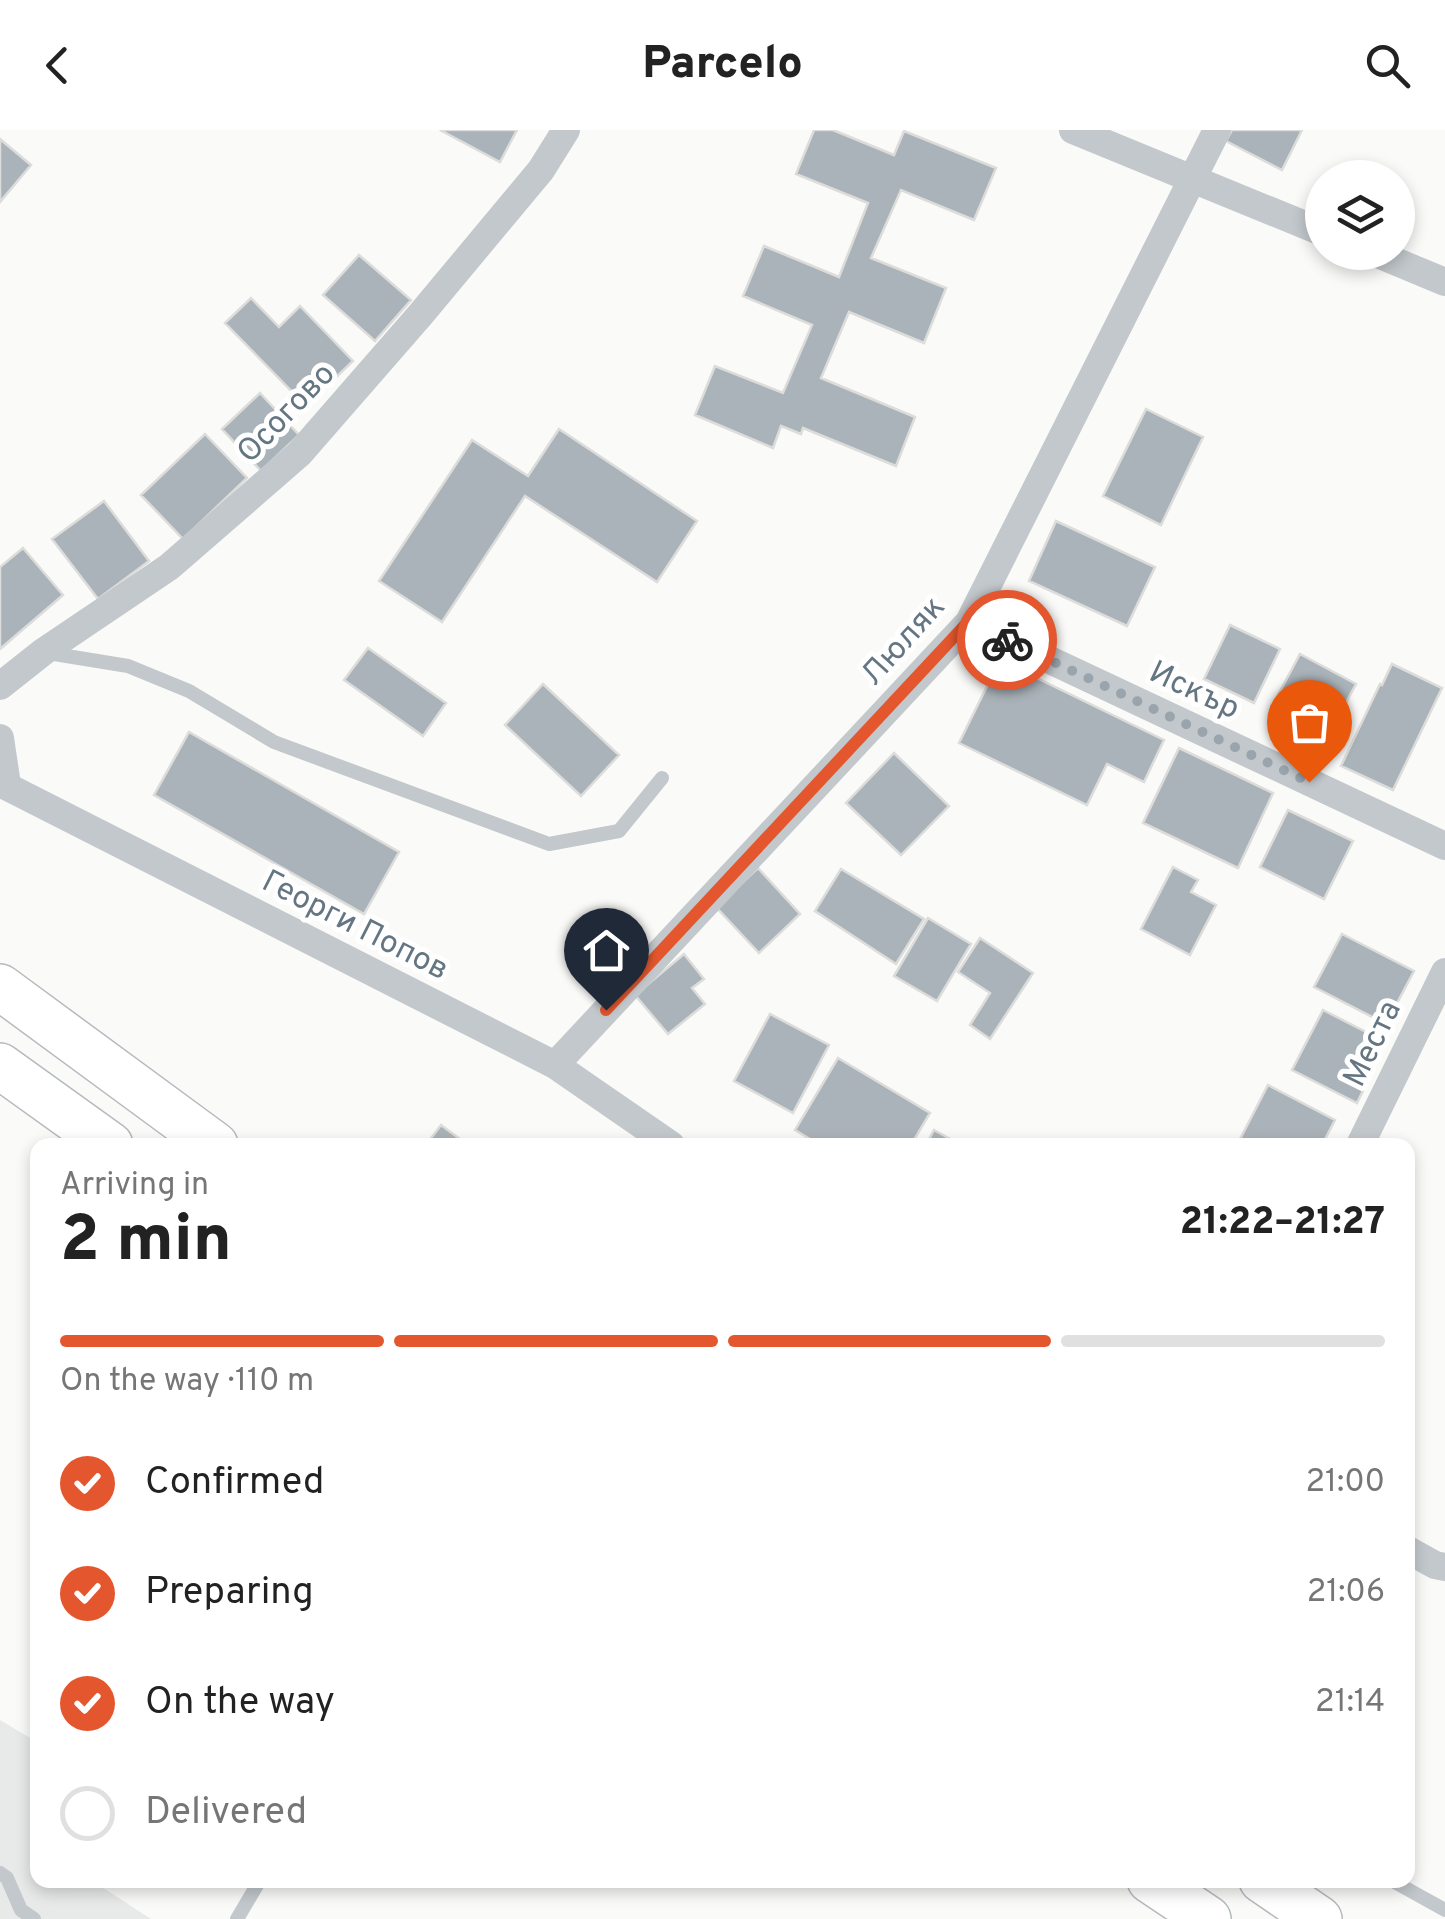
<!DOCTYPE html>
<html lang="en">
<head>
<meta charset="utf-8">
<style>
	:root { --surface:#fff; --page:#f2f2f2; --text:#222; --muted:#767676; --line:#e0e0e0; --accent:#e4572e }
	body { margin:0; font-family:Overpass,sans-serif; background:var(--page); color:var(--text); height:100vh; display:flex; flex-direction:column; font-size:38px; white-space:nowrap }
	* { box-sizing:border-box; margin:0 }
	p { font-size:32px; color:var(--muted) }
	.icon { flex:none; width:55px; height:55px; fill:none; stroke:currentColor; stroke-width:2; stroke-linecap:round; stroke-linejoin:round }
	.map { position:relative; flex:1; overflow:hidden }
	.drawer { position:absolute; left:30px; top:1008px; width:1385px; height:750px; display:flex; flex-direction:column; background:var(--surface); border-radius:20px; box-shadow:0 5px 15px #0003 }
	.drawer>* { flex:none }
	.buttons { position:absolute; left:1305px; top:30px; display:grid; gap:20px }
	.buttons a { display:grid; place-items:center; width:110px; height:110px; border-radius:50%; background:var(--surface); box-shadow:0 5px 15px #0003; font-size:50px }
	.pin { position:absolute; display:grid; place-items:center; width:85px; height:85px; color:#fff; margin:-102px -42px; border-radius:50% 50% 50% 0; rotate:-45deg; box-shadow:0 0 10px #0007 }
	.pin .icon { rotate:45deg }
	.courier { position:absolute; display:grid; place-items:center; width:100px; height:100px; margin:-50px; border:8px solid #e4572e; border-radius:50%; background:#fff; color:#222; box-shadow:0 2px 12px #0007 }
	.headline em { font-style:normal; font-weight:800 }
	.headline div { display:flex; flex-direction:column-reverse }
	.headline { display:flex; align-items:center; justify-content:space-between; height:170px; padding:0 30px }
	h1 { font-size:65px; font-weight:800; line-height:75px }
	.bar { display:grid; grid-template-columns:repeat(4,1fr); gap:15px 10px; align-content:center; height:120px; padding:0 30px }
	.bar i { height:12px; border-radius:8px; background:var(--line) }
	.bar .on { background:var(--accent) }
	.bar p { grid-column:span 4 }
	ol { padding:0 30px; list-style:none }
	li { display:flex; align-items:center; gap:30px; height:110px }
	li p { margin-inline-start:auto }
	li .icon { padding:10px; border-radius:50%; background:var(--accent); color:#fff; stroke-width:4 }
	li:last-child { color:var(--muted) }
	li i { width:55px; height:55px; border:5px solid var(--line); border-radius:50% }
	header { display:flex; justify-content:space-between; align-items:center; height:130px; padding:0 30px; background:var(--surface); font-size:45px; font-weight:800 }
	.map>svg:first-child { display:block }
</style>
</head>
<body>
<header><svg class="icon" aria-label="back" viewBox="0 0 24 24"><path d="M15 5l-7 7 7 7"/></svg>Parcelo<svg class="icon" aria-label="search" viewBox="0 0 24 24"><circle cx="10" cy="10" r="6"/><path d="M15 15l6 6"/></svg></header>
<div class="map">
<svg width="1445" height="1789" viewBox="0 0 1445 1789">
	<rect width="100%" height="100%" fill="#fafaf8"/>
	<path fill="#e8e9e9" d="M0,1590L37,1612L38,1703L32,1712L37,1716L38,1750H91L151,1789H0Z"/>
	<path fill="#aab3b9" stroke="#dcdcda" stroke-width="2.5" d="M440,0H517L500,32Z
		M814,0H833L894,25L904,1L996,38L974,90L901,60L871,128L946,158L924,213L849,182L821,248L915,287L896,336L803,298L801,304L781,296L773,318L695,285L715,236L783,263L812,195L743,166L764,116L839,147L868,73L796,44Z
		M1232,0H1302L1282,40L1226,11Z
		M0,9L31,35L0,72Z
		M359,125L411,170L375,211L323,165Z
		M251,168L279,197L300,176L353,231L306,276L225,193Z
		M260,263L299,305L261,341L222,299Z
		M1146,279L1203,307L1161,395L1103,366Z
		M559,299L697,391L657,452L525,366L442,492L379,451L472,310L528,346Z
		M205,304L247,348L183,409L141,365Z
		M104,371L149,431L98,469L52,409Z
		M1056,391L1155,437L1127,496L1029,451Z
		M23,418L63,465L0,519V437Z
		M1230,495L1280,519L1254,573L1204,549Z
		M368,518L446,573L423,606L344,550Z
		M1300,524L1356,554L1326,610L1270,580Z
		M1000,530L1164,610L1144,652L1107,634L1087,675L959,613Z
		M1392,534L1442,558L1393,660L1341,636L1380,554L1382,555Z
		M543,554L619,625L581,666L505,595Z
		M189,602L399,722L364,784L154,665Z
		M1179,618L1273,663L1238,738L1143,693Z
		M894,623L949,676L901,725L846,673Z
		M1288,680L1353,711L1324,769L1260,737Z
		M1173,737L1198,750L1191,762L1216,775L1190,825L1141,799Z
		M758,738L800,784L759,823L716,777Z
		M841,739L924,789L896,834L815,781Z
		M928,788L971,814L937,871L894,846Z
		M1342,804L1414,841L1386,894L1314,857Z
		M980,808L1033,843L990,909L970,895L990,863L958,842Z
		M684,824L704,849L692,858L705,874L668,904L635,865Z
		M1323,880L1368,903L1352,934L1371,944L1357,973L1292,940Z
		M770,884L829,915L793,983L734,951Z
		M838,928L930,983L911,1015H820L795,1000Z
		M1268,955L1335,990L1322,1015H1237Z
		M441,995L468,1015H426Z
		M934,1000L961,1015H926Z"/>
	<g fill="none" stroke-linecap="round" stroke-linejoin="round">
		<g stroke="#b5babe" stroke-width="48">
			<path id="primary" d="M0,857L215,1015
				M0,936L110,1015
				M1150,1750L1208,1789
				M1262,1750L1319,1789"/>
		</g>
		<path stroke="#c3c8cc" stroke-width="14" d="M48,523L128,536L189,561L274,612L549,714L619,701L662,648
			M0,1743L7,1748L21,1780L34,1789
			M1391,1750L1445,1780
			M237,1789L260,1750"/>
		<path stroke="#c3c8cc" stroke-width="28" d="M1073,0L1322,102
			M1373,122L1445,152
			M969,492L1445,716
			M0,556L43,522L169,437L299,324L421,184L541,40L566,0
			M0,608L7,655
			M0,653L555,935L671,1015
			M555,935L969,492L1217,0
			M1360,1015L1445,842
			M1408,1420L1435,1435L1445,1437"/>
		<use href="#primary" stroke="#fff" stroke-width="45"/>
	</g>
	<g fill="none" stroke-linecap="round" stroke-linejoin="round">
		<path stroke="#99a4ac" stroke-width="10" stroke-dasharray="0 18" d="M1007,510L1309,652"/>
		<path stroke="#e4572e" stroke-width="12" d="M606,880L968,492L1007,510"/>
	</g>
	<g text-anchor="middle" stroke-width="10" stroke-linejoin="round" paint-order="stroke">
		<g font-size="32" fill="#657683" stroke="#fff">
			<text transform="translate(285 282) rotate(-46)" y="11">Осогово</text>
			<text transform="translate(902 510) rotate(-48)" y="11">Люляк</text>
			<text transform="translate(1195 559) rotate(25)" y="11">Искър</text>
			<text transform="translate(356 794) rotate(27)" y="11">Георги Попов</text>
			<text transform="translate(1371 913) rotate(-64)" y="11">Места</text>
		</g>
	</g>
</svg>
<div class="buttons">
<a><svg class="icon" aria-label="layers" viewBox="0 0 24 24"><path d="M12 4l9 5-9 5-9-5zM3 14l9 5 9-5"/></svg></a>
</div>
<div class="pin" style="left:1309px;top:652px;background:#ea580c"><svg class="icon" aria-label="bag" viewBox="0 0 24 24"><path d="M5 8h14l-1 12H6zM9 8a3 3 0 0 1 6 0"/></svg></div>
<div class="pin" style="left:606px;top:880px;background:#1f2937"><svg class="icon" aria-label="home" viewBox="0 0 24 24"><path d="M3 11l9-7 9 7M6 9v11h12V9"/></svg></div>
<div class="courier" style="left:1007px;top:510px"><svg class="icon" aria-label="bike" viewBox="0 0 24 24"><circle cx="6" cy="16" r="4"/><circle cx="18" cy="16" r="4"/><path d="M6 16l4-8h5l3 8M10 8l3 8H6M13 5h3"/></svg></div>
<section class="drawer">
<div class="headline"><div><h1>2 min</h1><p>Arriving in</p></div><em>21:22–21:27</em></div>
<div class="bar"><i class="on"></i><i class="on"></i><i class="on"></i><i></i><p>On the way · 110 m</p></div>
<ol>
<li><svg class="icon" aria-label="check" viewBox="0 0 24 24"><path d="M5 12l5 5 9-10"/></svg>Confirmed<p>21:00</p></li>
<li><svg class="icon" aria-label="check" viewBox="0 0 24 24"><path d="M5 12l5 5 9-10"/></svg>Preparing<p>21:06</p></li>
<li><svg class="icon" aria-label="check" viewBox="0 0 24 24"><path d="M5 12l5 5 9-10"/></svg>On the way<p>21:14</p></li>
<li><i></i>Delivered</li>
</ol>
</section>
</div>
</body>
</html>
